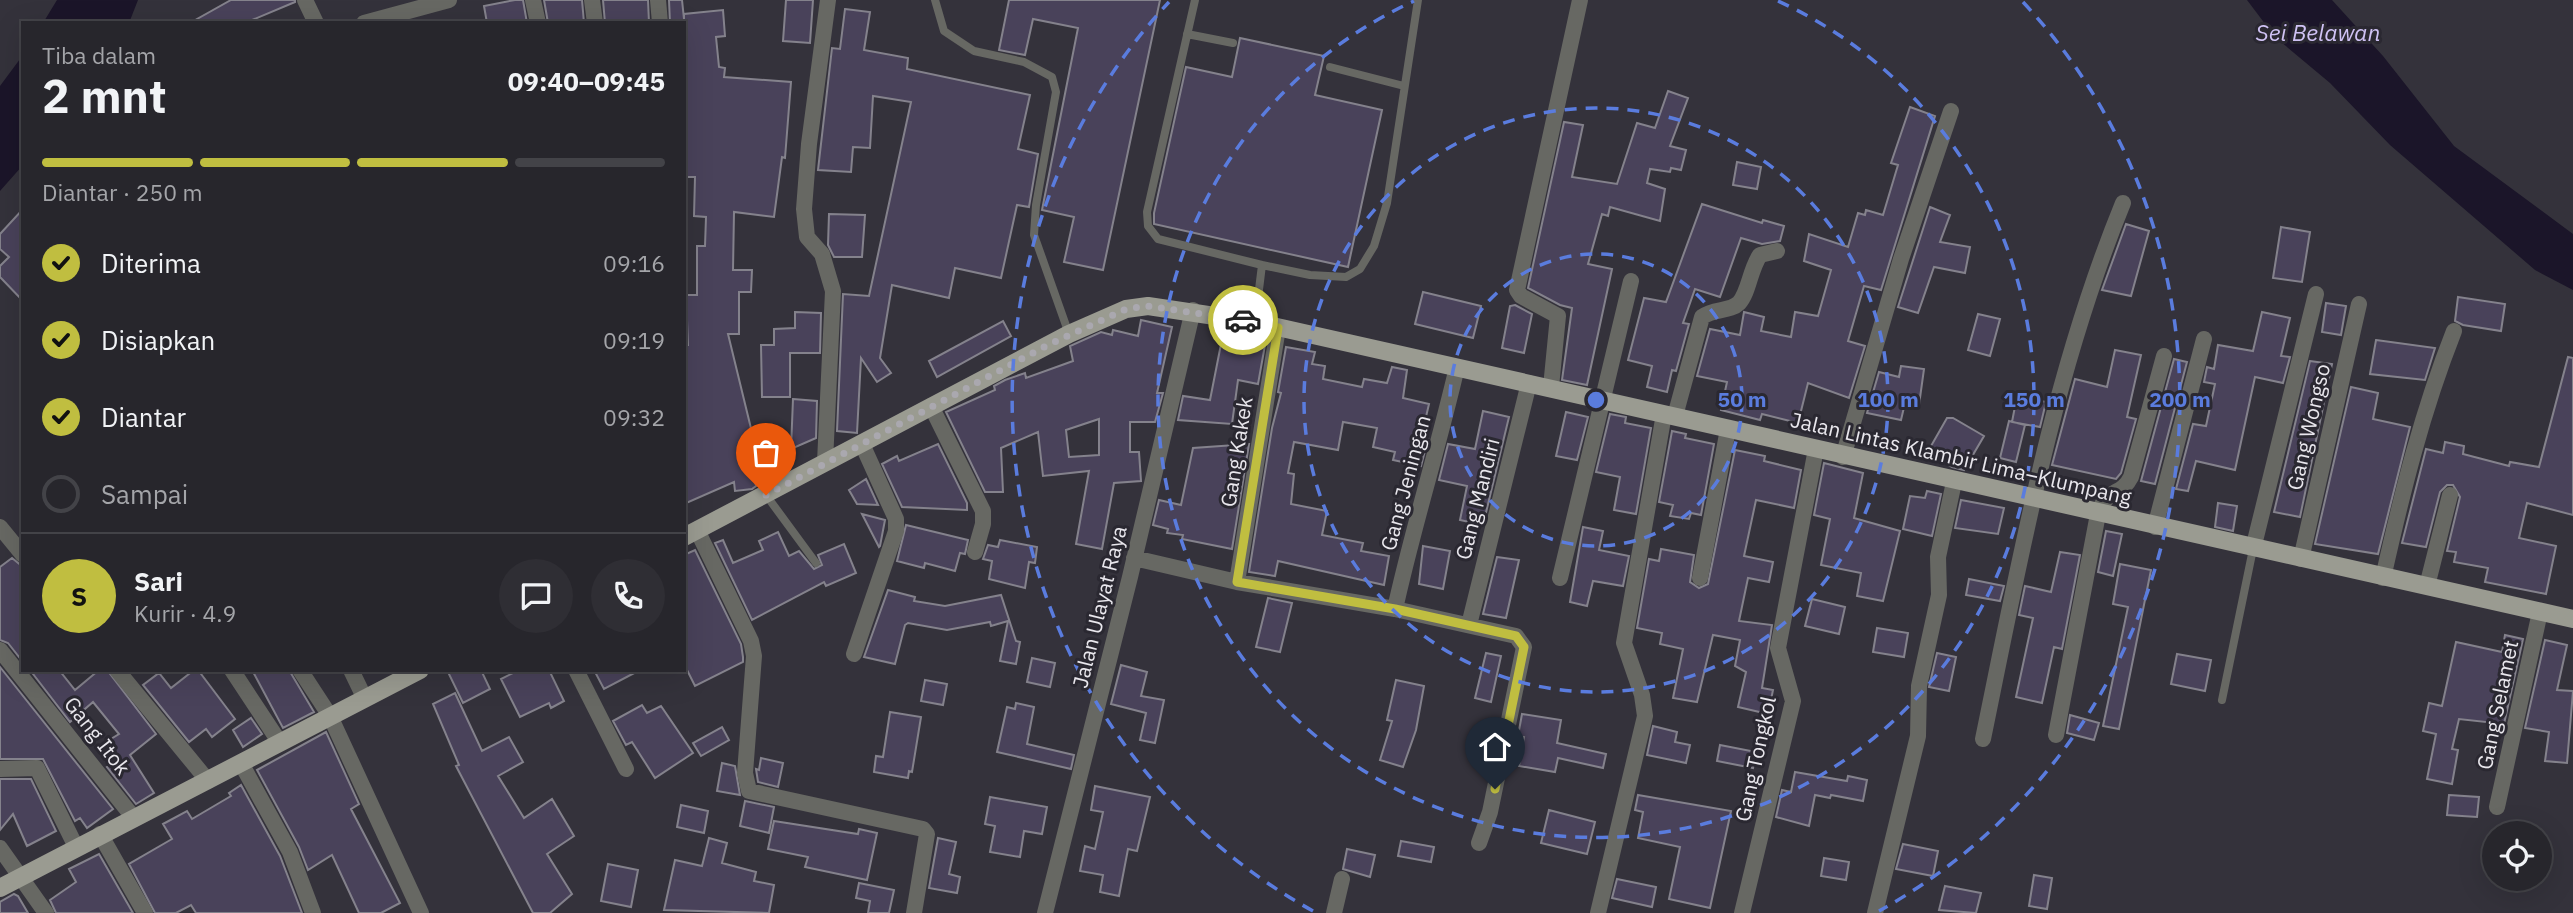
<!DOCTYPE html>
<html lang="id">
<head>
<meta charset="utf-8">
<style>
	:root { --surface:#27262c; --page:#2f2e34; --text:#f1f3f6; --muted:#a4a5a9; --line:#434348; --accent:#c0be40 }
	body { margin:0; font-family:"IBM Plex Sans",sans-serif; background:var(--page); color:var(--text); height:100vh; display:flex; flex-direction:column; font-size:26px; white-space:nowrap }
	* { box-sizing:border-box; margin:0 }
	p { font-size:23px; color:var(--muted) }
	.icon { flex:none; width:38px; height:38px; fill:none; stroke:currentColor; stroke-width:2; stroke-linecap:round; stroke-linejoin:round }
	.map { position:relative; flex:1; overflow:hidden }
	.panel { position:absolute; left:21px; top:21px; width:665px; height:651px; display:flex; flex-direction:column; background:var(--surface); border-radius:0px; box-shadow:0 7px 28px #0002,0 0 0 2px var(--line) }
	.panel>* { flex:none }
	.tools { position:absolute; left:2482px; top:821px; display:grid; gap:14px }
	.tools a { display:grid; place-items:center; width:70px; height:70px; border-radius:50%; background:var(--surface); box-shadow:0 7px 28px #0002,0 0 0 2px var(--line); font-size:35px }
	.pin { position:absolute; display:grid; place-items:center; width:60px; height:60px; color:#fff; margin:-72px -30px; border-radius:50% 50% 50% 0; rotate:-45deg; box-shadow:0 0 7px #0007 }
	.pin .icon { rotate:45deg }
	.courier { position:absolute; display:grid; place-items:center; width:70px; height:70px; margin:-35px; border:5px solid #c0be40; border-radius:50%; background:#fff; color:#222; box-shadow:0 2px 9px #0007 }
	.head em { font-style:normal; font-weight:700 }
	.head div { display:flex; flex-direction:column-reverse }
	.head { display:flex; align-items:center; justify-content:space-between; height:119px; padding:0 21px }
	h1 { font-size:46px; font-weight:700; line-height:52px }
	.bar { display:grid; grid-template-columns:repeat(4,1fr); gap:10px 7px; align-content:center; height:84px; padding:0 21px }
	.bar i { height:9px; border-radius:5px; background:var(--line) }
	.bar .selected { background:var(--accent) }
	.bar p { grid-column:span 4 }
	.line { display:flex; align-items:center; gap:18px; padding:0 21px; border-top:2px solid var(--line) }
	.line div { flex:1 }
	.round { display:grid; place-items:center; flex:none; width:74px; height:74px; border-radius:37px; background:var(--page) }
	ol { padding:0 21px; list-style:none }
	li { display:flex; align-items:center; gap:21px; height:77px }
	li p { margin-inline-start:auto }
	li .icon { padding:7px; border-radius:50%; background:var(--accent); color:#111; stroke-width:4 }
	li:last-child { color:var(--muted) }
	li i { width:38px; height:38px; border:4px solid var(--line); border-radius:50% }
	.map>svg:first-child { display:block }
</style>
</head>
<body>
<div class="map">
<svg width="2573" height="913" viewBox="0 0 2573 913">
	<rect width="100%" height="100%" fill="#34323b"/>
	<path fill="#1b1529" d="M57,0H138L129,23H43Z
		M2247,0H2332L2383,56L2454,146L2573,234V290L2535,270L2390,145L2330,83L2275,37Z
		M23,55V165L0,191V86Z"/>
	<path fill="#49425a" stroke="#84828c" stroke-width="2" fill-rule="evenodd" d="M231,0H295V2L245,23H190Z
		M515,0H523L527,23H487L484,6Z
		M544,0H582L584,23H548Z
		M603,0H648L649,23H605Z
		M669,0H682L684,19V14L723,10L725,36L716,37L719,67L725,68L724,77L791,82L785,158L782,157L774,217L734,212L733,270H752L751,292H739V334H728L757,453L787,448L790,463L753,470L756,486L752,489L735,491L734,482L684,504V345H688L686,295H697V246H705L706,217L694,216L695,177H684V23H670Z
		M786,0H813L810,43L783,41Z
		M1009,0H1160L1103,270L1064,262L1074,217L1042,210L1078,28L1033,19L1025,55L999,50Z
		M845,9L870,12L864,50L908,58L907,69L1030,95L1018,149L1038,154L1029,207L1017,205L1001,278L955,268L949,298L892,285L880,358L891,373L877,382L861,358L857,433L837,431L843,294L869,296L911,102L873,96L870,148L853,147L851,172L818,170L832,48L840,49Z
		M1240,38L1324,56L1315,95L1382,110L1348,267L1154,224V213L1186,67L1232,77Z
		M1668,91L1688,98L1670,146L1686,150L1681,170L1671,168L1670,172L1650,169L1647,183L1665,189L1660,221L1610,207L1608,216L1602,214L1588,264L1612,269L1587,385L1562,380L1572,308L1560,305L1528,288L1564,122L1583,125L1572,177L1617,184L1637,123L1655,128Z
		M1910,107L1935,116L1881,290L1864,286L1848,341L1865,346L1849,398L1808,383L1798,423L1762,414L1760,420L1721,410L1727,382L1697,376L1710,329L1740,335L1744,312L1764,317L1761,331L1791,337L1795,312L1818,316L1831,270L1804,261L1809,234L1848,247L1858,213L1865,215L1866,210L1883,215L1898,165L1891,163Z
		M1737,162L1761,167L1757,189L1733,185Z
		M1702,204L1762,223L1763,220L1784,226L1780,241L1762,244L1741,238L1720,297L1695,289L1683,323L1689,324L1676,371L1672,370L1667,392L1647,387L1652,366L1628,360L1644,298L1666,302Z
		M1930,207L1950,215L1940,242L1970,247L1965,273L1934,267L1918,313L1898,307Z
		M23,209V301L0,277V266L9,257L0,249V234Z
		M829,214L865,215L862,257H834L828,245Z
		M2126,224L2149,231L2131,296L2102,290Z
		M2281,227L2310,232L2302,282L2273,278Z
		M1423,292L1481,306L1473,338L1415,324Z
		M2458,297L2505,304L2501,331L2463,325L2455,321Z
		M2326,303L2346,306L2341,335L2322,332Z
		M1515,305L1532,314L1524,353L1502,348L1510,306Z
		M795,312L821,313L820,353H790V397H762L761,345H774V329L795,328Z
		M2262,312L2290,318L2281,356L2290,357L2283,383L2255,377L2235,470L2196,461L2188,491L2176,489L2193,424L2206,426L2215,384L2204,382L2207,367L2214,369L2218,345L2253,351Z
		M1978,314L2000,319L1990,356L1968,350Z
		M1141,320L1172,327L1157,393H1163L1155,422H1130V452H1139L1141,481L1114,483L1102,549L1076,544L1089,471L1043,476L1038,432L1001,448L1003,492H985L946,412L995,390L994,386L1005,380L1025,373L1026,378L1073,361L1070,346L1101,332L1112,335L1113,330L1138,336ZM1099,419V455L1069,457L1066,430Z
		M1003,321L1011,336L937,377L929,361Z
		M1224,329L1251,333L1249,342L1265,345L1258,384L1238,380L1232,424L1178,420L1183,396L1210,400Z
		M2376,340L2435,348L2425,380L2370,374Z
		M1286,347L1315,352L1312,364L1325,366L1323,379L1362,387L1364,379L1387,383L1392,367L1407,370L1403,398L1429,404L1421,438L1428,439L1421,466L1393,460L1395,452L1373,447L1377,428L1343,422L1338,450L1294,442L1288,473L1294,474L1291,504L1327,511L1322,535L1363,543L1361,551L1389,556L1384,585L1278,561L1275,576L1249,572L1272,428L1281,393L1278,392Z
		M2115,350L2141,355L2127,417L2136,419L2121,473L2116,479L2052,465L2075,379L2107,387Z
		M2568,357L2573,358V515L2527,503L2519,538L2556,546L2546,594L2485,582L2488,568L2454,562L2456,552L2447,551L2460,497L2453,485H2447L2440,492L2426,547L2402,543L2426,449L2443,453L2445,442L2464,446L2463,454L2509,466L2510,462L2539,467Z
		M2174,359L2187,362L2155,484L2141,481Z
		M2310,361L2332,364L2300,517L2274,512Z
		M1901,366L1924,369L1919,405L1905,403L1901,420L1867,413L1879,372L1899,377Z
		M2351,387L2378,393L2373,419L2410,427L2378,554L2315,544Z
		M2017,396L2046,402L2040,427L2012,422Z
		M793,399L817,401L816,438L791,449Z
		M1483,411L1509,417L1483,525L1460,520L1467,486L1439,480L1448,444L1475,449Z
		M1566,412L1588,417L1577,460L1556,456Z
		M1610,414L1626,417L1625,423L1651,428L1636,514L1614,510L1620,477L1596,472Z
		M1947,418H1953L1984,436L1964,470L1952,467L1927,453Z
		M2009,421L2025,425L2016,462L2000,458Z
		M1672,431L1686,434L1685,438L1714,444L1701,515L1691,513L1689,519L1670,516L1673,505L1659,502Z
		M938,444L967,503V510L902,507L882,464L897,456L899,461Z
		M1249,444L1232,549L1182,539L1183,535L1167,533L1168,529L1153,525L1159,500L1181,505L1193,448Z
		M1735,450L1765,456L1764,461L1801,470L1794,508L1756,500L1744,556L1773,562L1769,582L1748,578L1739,621L1772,625L1762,688L1773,690L1768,714L1738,707L1746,672L1735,666L1740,640L1713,635L1697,702L1673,698L1683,649L1660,644L1662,633L1637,628L1649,559L1659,561L1661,549L1694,555L1690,582L1699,588L1708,584Z
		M1824,463L1863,473L1854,518L1900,531L1883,601L1857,596L1861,573L1821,565L1830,519L1814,515Z
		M866,479L878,505L857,504L849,490Z
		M1927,491L1941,494L1932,536L1903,529L1910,496L1925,498Z
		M1961,500L2004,508L1998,534L1955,528Z
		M2218,503L2237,506L2233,531L2215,527Z
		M862,514L885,520L880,546L879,547Z
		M906,525L968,540L965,554L960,553L955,571L925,563L924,568L897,561Z
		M1583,527L1603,531L1599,550L1629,556L1623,586L1593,581L1587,606L1570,602Z
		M2106,531L2122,534L2113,576L2098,572Z
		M778,532L789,556L799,551L814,569L822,565L818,555L844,544L856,573L826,586L824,582L752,620L715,543L723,540L733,563L763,550L759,541Z
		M1000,540L1037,547L1035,563L1029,562L1025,588L989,579L992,561L983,559L988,545L998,547Z
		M1423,546L1450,551L1443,589L1419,584Z
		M695,550L741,644L743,657V662L695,686L684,664V555Z
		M2060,552L2080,555L2062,649L2054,647L2042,703L2016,697L2033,618L2019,615L2025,586L2051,592Z
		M1497,557L1519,560L1506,618L1483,614Z
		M12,558L23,567V662L8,643L0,640V567Z
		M2120,564L2151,570L2119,729L2103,726L2128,607L2113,604Z
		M1969,579L2004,586L2000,601L1966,595Z
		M888,590L915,597L914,601L945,606L1001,595L1016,641L1020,642L1016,664L1000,661L1008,621L991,626L990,622L947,630L908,623L905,625L895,664L864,657Z
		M1268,598L1292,603L1280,652L1256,647Z
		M1812,599L1845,607L1839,634L1805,626Z
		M1877,628L1908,633L1904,657L1873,652Z
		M2505,635L2523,639L2504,724L2459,719L2452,749L2458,750L2452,784L2427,779L2436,734L2423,731L2429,703L2442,706L2456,642L2502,652Z
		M2545,640L2567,645L2557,690L2573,691L2567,763L2545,761L2549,732L2525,728Z
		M1486,653L1501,656L1491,702L1475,698Z
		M1937,653L1956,657L1949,691L1929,687Z
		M2177,654L2211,660L2205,691L2171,684Z
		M1032,658L1055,663L1050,687L1027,682Z
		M1121,665L1147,672L1141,696L1164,700L1155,743L1140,740L1146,713L1111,704Z
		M0,667L113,809L87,828L80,818L75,821L43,759H0Z
		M30,670H59L75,690L99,670H107L156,734L130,755L154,793L136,804L107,767L112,764L101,745L119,734L93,702L70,722Z
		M194,670H198L235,719L212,737L206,729L189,742L143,685L159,673L171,688Z
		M252,670H289L314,712L283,728Z
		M447,670H481L490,689L463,703Z
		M519,670H549L564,701L551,708L549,703L520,717L501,679Z
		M594,670H640L604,689Z
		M925,680L947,684L943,705L921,701Z
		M1396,680L1424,686L1416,730L1403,767L1380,760L1392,721L1387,720Z
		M455,693L482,751L509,737L523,762L498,776L524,818L552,799L574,836L547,854L572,894L550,913H533L456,766L459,765L433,704Z
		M1016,703L1034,707L1027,744L1074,755L1071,769L997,752L1007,707L1015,709Z
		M642,705L647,713L661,706L693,753L655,778L632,742L626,745L613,721Z
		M890,712L921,717L912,772L909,771L908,778L874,772L876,756L883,757Z
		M1522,714L1561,720L1557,743L1606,754L1603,768L1558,758L1555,772L1519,766L1524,737L1518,736Z
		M2070,715L2099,723L2094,740L2067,733Z
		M251,718L262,734L243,747L233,730Z
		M1653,726L1677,732L1675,742L1690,745L1686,763L1647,755Z
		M722,727L729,740L701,756L693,743Z
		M326,732L359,804L351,809L400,903L381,913H359L332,855L308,870L299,847L257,770Z
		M1720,745L1756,752L1753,768L1717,761Z
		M761,758L783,763L778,787L758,782L756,769L759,770Z
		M722,763L735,766L740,795L717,791Z
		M1795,772L1847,781L1848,776L1867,780L1863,801L1831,795L1830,798L1815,795L1809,826L1776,817L1782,790L1791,792Z
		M0,779H31L56,831L27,846L13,814L0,830Z
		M241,785L280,856L302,913H196L191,905L176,913H155L129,864L172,839L163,824L187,811L192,819L231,796L229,793Z
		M1095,786L1150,797L1137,851L1128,849L1119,896L1100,892L1103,875L1080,871L1085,846L1095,849L1103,812L1091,810Z
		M1638,795L1731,811L1710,908L1669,899L1680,847L1638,838L1643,812L1635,810Z
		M2449,795L2479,797L2477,817L2447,815Z
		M990,797L1047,807L1042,834L1024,831L1020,857L990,852L995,826L985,824Z
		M745,801L774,807L769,833L740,826Z
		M681,805L708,811L704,833L677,827Z
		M1549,810L1595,822L1587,854L1541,843Z
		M774,821L858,834L859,829L877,833L867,880L805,867L808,857L768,849Z
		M709,838L727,843L722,863L756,872L754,881L774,885L769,913L664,910L675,860L702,866Z
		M938,838L956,842L949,874L960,877L957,893L929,888Z
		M1401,841L1434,847L1431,862L1398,856Z
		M1903,844L1938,851L1933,876L1896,869Z
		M1347,849L1375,855L1370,877L1343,869Z
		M99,854L133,913H56L50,900L76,882L69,869Z
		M1824,858L1849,862L1846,880L1821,876Z
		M608,864L638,870L631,907L601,901Z
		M2034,875L2052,878L2047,909L2029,906Z
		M1617,879L1656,887L1652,907L1612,898Z
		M859,883L894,890L889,913H868L870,901L856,898Z
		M1945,886L1981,893L1976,913L1939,910Z
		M14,894L18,896L28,913H0V902Z"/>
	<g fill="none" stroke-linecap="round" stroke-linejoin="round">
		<path stroke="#676863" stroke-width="8" d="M935,0L944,31L974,51L1024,62L1052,77L1056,92L1036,205L1034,235L1069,334
			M1195,0L1147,212L1148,226L1158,239L1262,265
			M1187,34L1233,43
			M1330,67L1404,86
			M1255,322L1262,265L1310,275L1346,277L1360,269L1374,246L1387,203L1418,0
			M766,495L816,563
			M2222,700L2253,549"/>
		<path stroke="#676863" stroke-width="16" d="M305,0L316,23
			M533,0L538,23
			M592,0L595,23
			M658,0L660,23
			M364,23L449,0
			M1551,387L1558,316L1521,296L1517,290L1580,0
			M931,406L983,511V524L975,552
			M1675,416L1702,317C1714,308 1730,312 1739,303C1749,292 1750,269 1760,255L1777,251
			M1843,457L1901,259L1951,111
			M825,462L833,291L822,254L807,237L804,209L809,144L828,0
			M0,527L23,555
			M2155,527L2204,339
			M697,530L751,641L754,656L745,773L749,791L923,829L927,834L914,913
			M2253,549L2316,294
			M1134,558L1237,582L1395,609L1516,636L1524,647L1490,812L1479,843
			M2301,559L2359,304
			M1560,578L1631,281
			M1700,578L1728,429
			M2383,578C2402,493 2422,412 2454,331
			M1237,582L1278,328
			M2427,586L2450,495
			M1395,609C1413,527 1438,449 1457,367
			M1469,625L1529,383
			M0,650L133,817
			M854,654L896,531V519L862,444
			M117,670L208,781
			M232,670L280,743
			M300,670L330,716L421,913
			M351,670L364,697
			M576,670L626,769
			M2056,735L2098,514C2107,487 2121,497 2131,477L2164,356
			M1983,739C2020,559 2053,374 2123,203
			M242,765L290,852L313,913
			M0,769L37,768L76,847
			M2497,807L2540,612
			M100,834L145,913
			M0,848L46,913
			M1045,913L1130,577L1193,310
			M1334,913L1342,879
			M1598,913L1645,716L1642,695L1624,643L1664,414
			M1742,913L1793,701L1778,648L1816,449
			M1875,913L1918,736L1919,686L1939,595L1938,557L1954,482"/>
		<path stroke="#9a9b91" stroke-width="18" d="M684,537L1069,334L1126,309L1148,306L1255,322L2573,619
			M0,888L420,670"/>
	</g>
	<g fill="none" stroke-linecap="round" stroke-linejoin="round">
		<path stroke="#aaa8af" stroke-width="7" stroke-dasharray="0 12.6" d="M766,495L1046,346L1126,309L1148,306L1243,320"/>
		<path stroke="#c0be40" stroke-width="9" d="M1243,320L1278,328L1237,582L1395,609L1516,636L1524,647L1495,789"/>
	</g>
	<g fill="none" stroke="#5a7cde" stroke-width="3.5" stroke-dasharray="12 9">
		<circle cx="1596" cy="400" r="146"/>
		<circle cx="1596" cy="400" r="292"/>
		<path d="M1778 1A438 438 0 1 1 1414 1"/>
		<path d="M1313 911A584 584 0 0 1 1169 2M2023 2A584 584 0 0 1 1879 911"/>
	</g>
	<g text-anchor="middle" stroke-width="6" stroke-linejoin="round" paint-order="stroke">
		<g font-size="21" fill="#e9e7ed" stroke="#2a2831">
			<text transform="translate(2309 427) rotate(-77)" y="7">Gang Wongso</text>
			<text transform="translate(1237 452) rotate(-81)" y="7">Gang Kakek</text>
			<text transform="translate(1961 459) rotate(13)" y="7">Jalan Lintas Klambir Lima–Klumpang</text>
			<text transform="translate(1406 483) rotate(-75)" y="7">Gang Jeningan</text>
			<text transform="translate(1478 499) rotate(-76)" y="7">Gang Mandiri</text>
			<text transform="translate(1100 607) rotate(-76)" y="7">Jalan Ulayat Raya</text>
			<text transform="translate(2498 705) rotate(-78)" y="7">Gang Selamet</text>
			<text transform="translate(97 736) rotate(52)" y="7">Gang Itok</text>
			<text transform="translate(1756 759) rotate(-78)" y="7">Gang Tongkol</text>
		</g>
		<g font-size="23" font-style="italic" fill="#cfc2f4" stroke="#2a2831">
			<text x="2318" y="41">Sei Belawan</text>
		</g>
	</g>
	<circle cx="1596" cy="400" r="10" fill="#5a7cde" stroke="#2a2831" stroke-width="3.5"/>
	<g font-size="21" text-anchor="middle" font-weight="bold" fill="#5a7cde" stroke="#2a2831" stroke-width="6" stroke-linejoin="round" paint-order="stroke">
		<text x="1742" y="407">50 m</text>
		<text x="1888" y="407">100 m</text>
		<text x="2034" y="407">150 m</text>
		<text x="2180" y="407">200 m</text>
	</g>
</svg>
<div class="tools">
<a><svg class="icon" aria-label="locate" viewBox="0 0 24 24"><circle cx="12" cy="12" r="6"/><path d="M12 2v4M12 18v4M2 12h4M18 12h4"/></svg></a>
</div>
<div class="pin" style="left:766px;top:495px;background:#ea580c"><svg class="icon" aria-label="bag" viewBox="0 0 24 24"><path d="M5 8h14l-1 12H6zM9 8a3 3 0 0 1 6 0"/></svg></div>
<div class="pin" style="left:1495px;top:789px;background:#1f2937"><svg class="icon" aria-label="home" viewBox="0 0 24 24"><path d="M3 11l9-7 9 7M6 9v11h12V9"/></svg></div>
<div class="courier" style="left:1243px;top:320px"><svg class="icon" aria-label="car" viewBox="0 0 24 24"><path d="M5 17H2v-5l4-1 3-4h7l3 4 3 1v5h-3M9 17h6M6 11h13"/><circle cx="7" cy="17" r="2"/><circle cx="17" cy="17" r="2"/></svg></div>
<section class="panel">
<div class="head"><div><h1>2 mnt</h1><p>Tiba dalam</p></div><em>09:40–09:45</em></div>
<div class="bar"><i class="selected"></i><i class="selected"></i><i class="selected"></i><i></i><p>Diantar · 250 m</p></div>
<ol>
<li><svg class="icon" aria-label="check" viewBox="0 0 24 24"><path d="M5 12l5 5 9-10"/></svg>Diterima<p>09:16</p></li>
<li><svg class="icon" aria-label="check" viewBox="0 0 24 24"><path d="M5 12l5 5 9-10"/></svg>Disiapkan<p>09:19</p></li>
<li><svg class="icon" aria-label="check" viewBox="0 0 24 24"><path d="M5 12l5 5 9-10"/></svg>Diantar<p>09:32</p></li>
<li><i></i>Sampai</li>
</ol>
<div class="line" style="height:126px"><b class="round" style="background:var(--accent);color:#111">S</b><div><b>Sari</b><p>Kurir · 4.9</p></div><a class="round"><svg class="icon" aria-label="chat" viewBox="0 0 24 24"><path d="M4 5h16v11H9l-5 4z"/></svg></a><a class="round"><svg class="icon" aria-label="phone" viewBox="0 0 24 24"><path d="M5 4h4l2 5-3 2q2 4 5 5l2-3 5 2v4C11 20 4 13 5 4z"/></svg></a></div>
</section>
</div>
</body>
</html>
